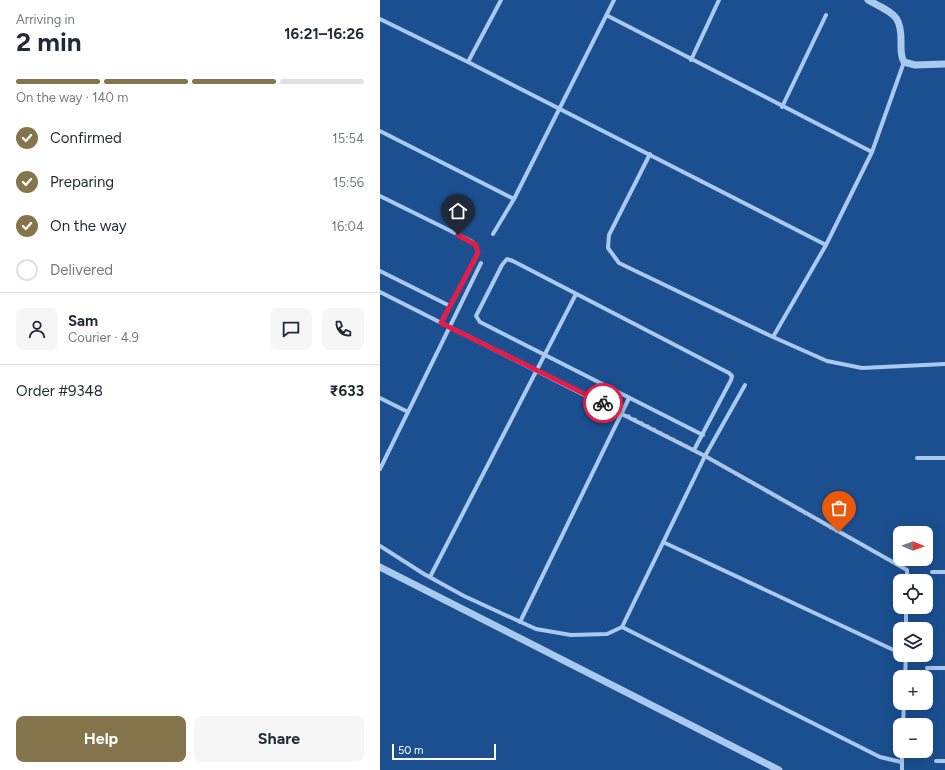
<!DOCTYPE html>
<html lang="en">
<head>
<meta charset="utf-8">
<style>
	:root { --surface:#fff; --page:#f6f6f7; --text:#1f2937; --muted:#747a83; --line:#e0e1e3; --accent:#84754c }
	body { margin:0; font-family:Figtree,sans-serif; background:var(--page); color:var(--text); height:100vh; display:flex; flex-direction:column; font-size:15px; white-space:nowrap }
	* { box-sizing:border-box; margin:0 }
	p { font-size:13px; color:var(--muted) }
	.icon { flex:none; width:22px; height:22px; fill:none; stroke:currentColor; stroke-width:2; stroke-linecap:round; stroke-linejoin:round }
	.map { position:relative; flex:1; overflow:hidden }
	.details { display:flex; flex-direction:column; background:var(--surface); width:380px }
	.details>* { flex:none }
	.needle { width:26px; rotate:91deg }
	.buttons { position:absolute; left:513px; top:526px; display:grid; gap:8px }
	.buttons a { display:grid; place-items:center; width:40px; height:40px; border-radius:8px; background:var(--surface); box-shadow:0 4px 16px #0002; font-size:20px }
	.scale { position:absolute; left:12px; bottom:10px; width:104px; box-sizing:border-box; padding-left:4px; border:2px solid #fff; border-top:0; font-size:11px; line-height:14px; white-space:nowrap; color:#fff; -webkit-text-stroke:3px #1b4f8f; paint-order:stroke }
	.pin { position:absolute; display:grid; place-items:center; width:34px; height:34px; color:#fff; margin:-41px -17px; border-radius:50% 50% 50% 0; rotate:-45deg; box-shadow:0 0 4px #0007 }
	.pin .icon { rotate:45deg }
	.courier { position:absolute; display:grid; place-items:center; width:40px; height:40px; margin:-20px; border:3px solid #e11d48; border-radius:50%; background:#fff; color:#222; box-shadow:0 1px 5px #0007 }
	.headline em { font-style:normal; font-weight:700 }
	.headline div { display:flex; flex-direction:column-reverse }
	.headline { display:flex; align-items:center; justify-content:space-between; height:68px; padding:0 16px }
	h1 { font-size:26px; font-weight:700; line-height:30px }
	.bar { display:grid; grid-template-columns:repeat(4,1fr); gap:6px 4px; align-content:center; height:48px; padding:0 16px }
	.bar i { height:5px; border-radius:3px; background:var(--line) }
	.bar .selected { background:var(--accent) }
	.bar p { grid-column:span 4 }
	.line { display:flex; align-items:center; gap:10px; padding:0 16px; border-top:1px solid var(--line) }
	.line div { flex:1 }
	.round { display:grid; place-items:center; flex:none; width:42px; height:42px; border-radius:8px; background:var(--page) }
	ol { padding:0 16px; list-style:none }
	li { display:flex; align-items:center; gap:12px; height:44px }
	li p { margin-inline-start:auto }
	li .icon { padding:4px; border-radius:50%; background:var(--accent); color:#fff; stroke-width:4 }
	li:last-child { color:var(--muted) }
	li i { width:22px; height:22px; border:2px solid var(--line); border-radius:50% }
	.primary-button { display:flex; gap:8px; margin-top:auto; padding:8px 16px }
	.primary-button a { flex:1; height:46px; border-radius:8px; background:var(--accent); color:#fff; font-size:16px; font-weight:700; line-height:46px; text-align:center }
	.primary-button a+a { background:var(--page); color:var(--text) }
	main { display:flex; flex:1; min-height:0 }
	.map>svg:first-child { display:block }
</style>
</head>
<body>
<main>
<section class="details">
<div class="headline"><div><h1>2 min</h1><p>Arriving in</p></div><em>16:21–16:26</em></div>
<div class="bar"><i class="selected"></i><i class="selected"></i><i class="selected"></i><i></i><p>On the way · 140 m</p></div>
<ol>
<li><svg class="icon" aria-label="check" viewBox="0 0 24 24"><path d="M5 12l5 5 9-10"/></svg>Confirmed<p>15:54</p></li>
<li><svg class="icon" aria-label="check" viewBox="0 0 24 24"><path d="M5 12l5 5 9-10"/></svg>Preparing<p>15:56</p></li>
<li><svg class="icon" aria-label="check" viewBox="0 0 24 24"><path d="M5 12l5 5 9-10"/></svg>On the way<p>16:04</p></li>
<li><i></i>Delivered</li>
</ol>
<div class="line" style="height:72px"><a class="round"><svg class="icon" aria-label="person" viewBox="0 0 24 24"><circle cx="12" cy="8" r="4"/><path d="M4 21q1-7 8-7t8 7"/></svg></a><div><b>Sam</b><p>Courier · 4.9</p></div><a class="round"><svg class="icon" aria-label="chat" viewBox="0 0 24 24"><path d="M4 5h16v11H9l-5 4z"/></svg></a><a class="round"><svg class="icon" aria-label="phone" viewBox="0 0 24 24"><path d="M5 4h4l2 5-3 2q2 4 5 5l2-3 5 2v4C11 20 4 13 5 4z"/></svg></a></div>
<div class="line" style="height:52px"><div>Order #9348</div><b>₹633</b></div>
<div class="primary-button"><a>Help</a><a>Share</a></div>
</section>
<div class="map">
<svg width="565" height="770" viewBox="0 0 565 770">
	<rect width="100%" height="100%" fill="#1b4f8f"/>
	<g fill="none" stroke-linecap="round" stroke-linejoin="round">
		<path stroke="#a9c9ee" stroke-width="4" d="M228,16L492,152
			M0,19L88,62L446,245
			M311,60L339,0
			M88,62L121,0
			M402,107L446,15
			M0,131L134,199
			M270,154L229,235L228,248L239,263L393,337L447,361L482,368L565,364
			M0,196L91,241L96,245L98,253L61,323
			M113,234L134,199L234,0
			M0,271L70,306
			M0,292L325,456L527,570V581
			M393,337L446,245L492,152L524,62
			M0,398L28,412
			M314,450L351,380L352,376L349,373L133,261L127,259L122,265L96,316L100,322L323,435
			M537,458H565
			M0,469L101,263
			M283,542L520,653
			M0,546L44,574L84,596L156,629L191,635L227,634L242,627L325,456L365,385
			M552,572H565
			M50,577L196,294
			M140,622L249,398
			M242,627L500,757L521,762
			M526,629V607
			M547,668H565
			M525,677L526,655
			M523,725L524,703
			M522,751V770
			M556,761H565"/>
		<path stroke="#a9c9ee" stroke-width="7" d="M488,0C514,14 522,14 521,46C521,52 521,57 524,62L535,65L565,64
			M0,567L399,770"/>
	</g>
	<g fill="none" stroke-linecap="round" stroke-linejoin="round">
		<path stroke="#afc1d8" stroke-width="4" stroke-dasharray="0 7.2" d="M223,403L325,456L459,532"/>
		<path stroke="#e11d48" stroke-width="5" d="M78,235L96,245L98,253L61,323L223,403"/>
	</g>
</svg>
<div class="buttons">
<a><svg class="needle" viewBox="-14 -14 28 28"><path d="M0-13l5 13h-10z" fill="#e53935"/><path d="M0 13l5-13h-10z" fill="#747a83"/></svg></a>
<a><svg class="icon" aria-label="locate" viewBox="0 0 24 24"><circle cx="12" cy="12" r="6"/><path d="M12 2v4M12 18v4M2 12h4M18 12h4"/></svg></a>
<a><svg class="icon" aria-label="layers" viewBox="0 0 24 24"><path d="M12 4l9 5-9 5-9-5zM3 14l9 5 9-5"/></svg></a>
<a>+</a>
<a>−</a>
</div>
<div class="scale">50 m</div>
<div class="pin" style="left:459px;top:532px;background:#ea580c"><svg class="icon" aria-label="bag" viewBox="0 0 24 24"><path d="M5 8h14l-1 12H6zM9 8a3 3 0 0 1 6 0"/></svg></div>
<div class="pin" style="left:78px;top:235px;background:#1f2937"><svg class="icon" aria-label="home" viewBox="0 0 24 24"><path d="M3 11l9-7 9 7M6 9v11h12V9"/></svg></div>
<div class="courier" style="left:223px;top:403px"><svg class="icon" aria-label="bike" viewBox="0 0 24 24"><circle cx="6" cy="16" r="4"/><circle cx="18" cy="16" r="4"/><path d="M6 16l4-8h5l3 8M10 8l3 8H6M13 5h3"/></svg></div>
</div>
</main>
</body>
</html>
